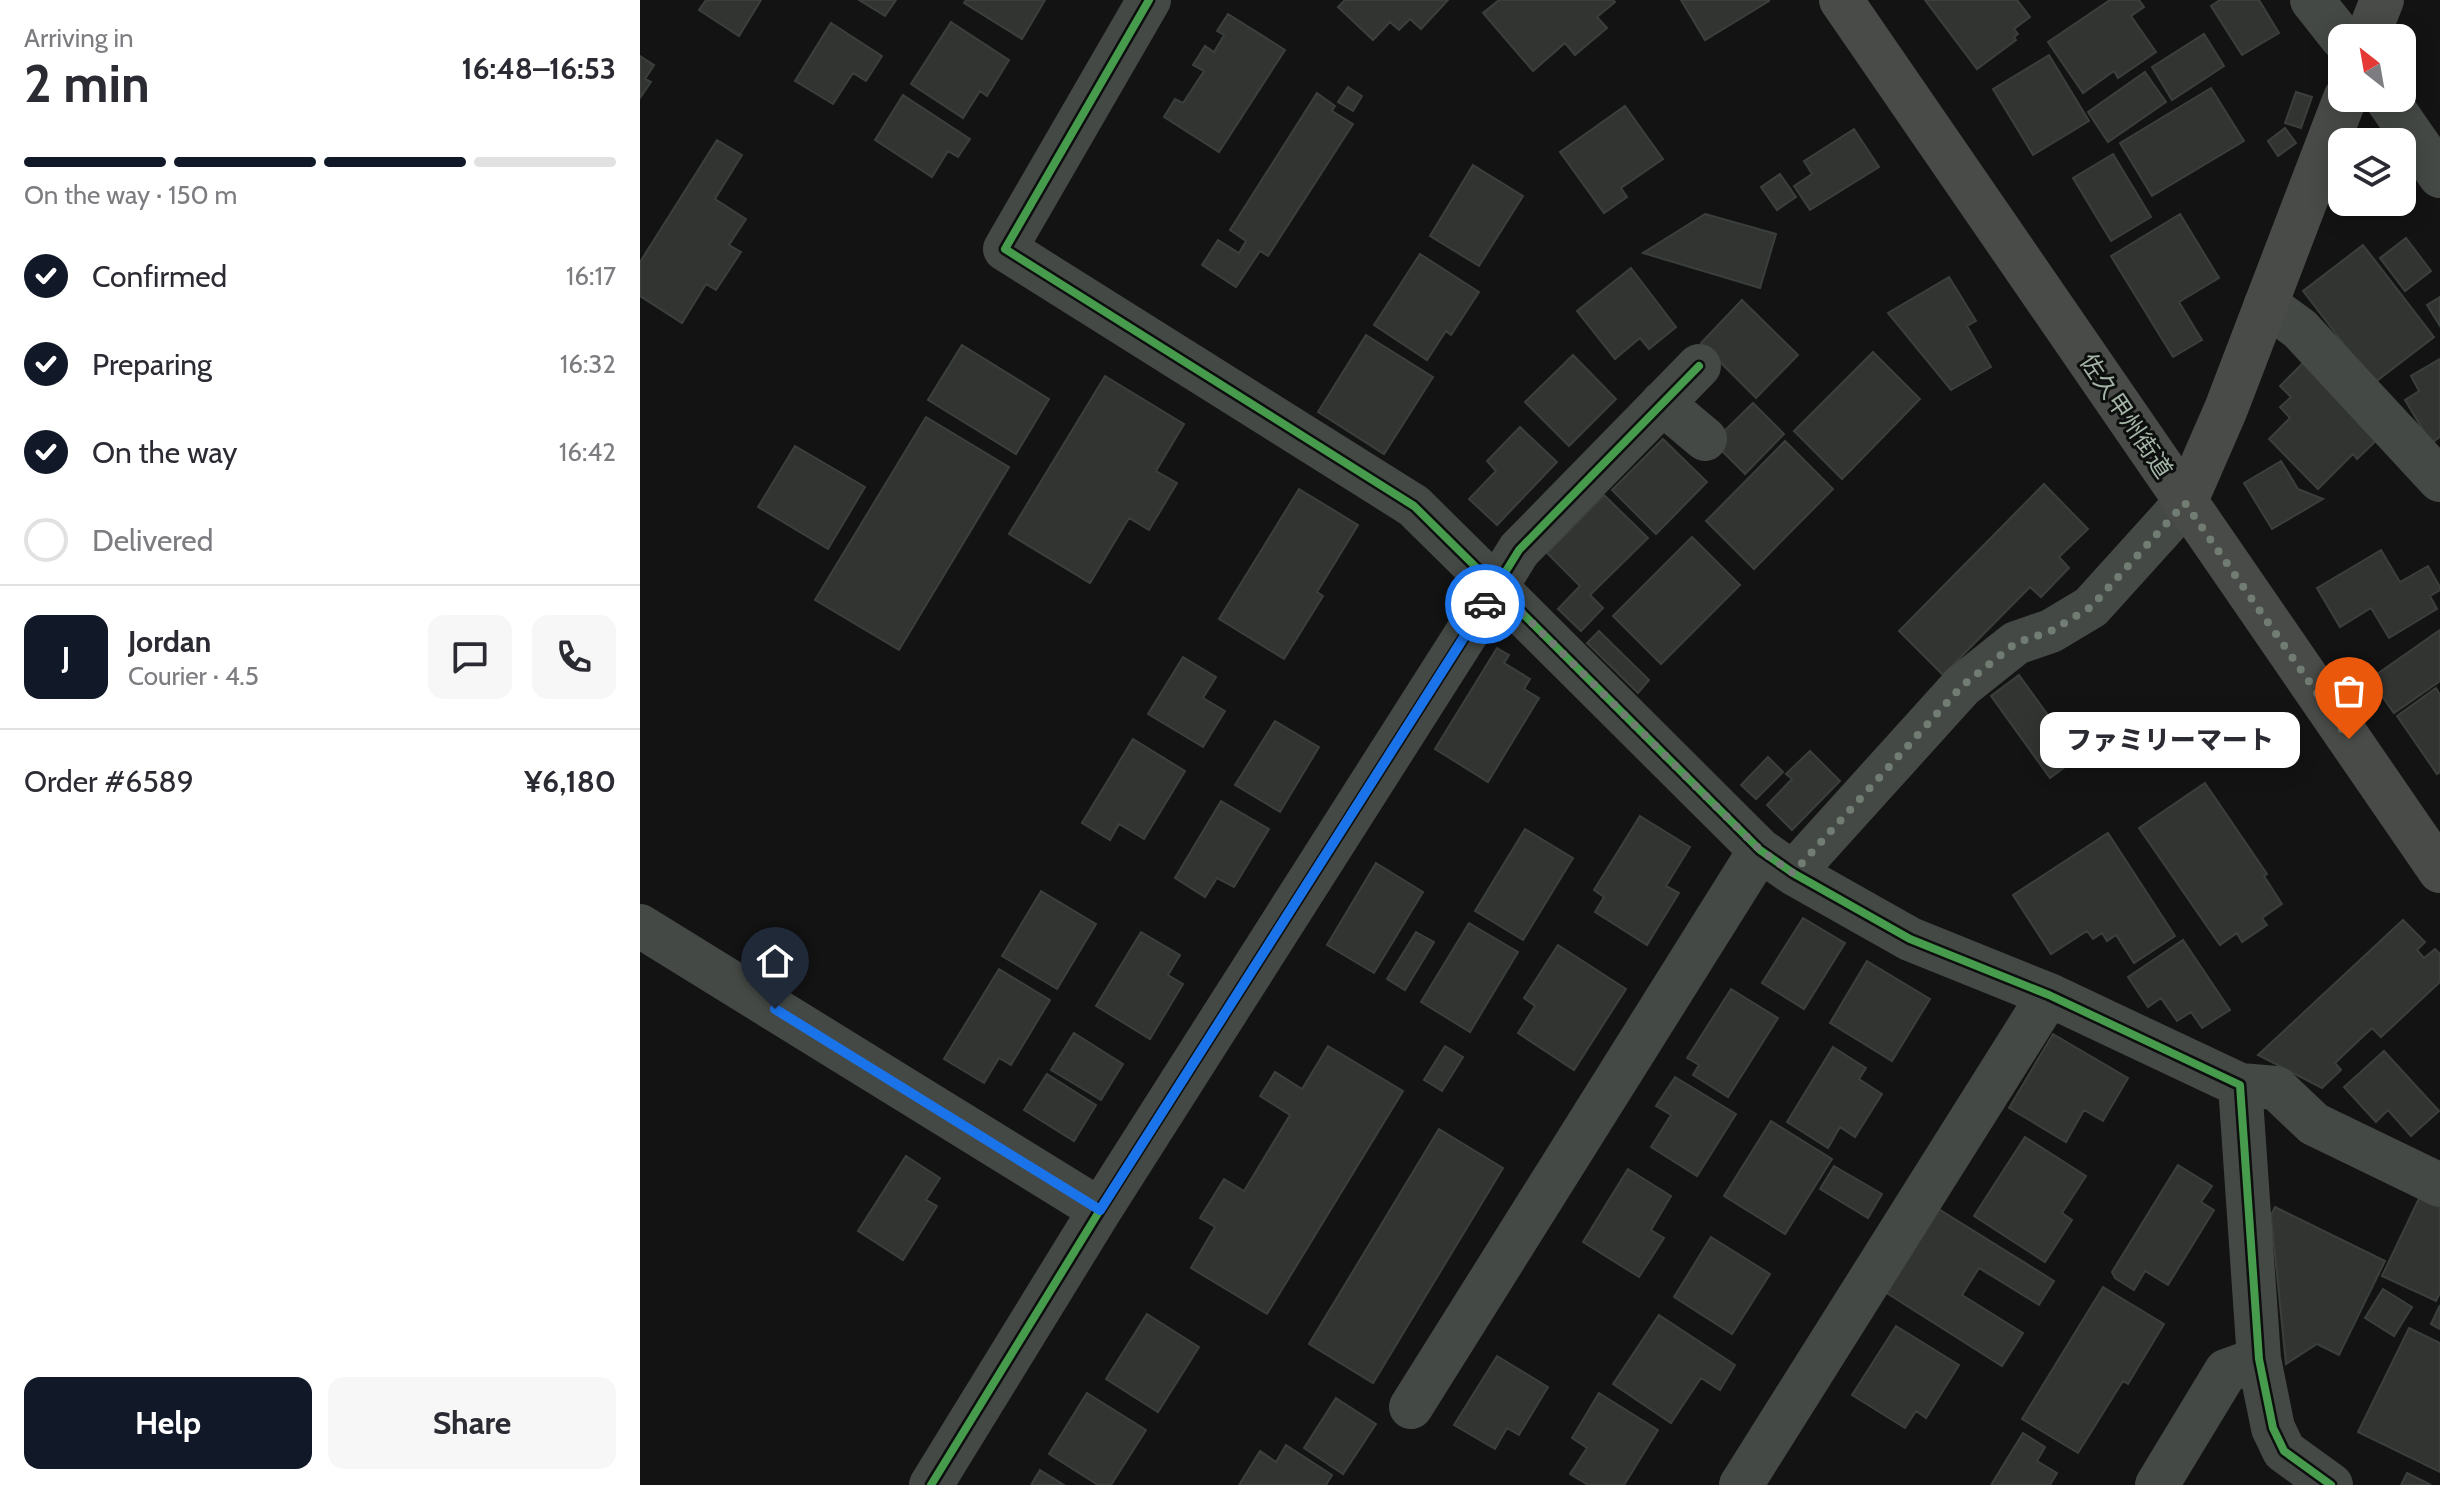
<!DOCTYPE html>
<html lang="en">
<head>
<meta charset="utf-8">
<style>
	:root { --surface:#fff; --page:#f7f7f7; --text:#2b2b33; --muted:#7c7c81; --line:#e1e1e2; --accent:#111827 }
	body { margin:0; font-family:Cabin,"Noto Sans JP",sans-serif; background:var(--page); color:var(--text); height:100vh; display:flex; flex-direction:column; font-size:30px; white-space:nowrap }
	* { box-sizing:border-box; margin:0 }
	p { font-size:26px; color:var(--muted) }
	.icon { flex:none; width:44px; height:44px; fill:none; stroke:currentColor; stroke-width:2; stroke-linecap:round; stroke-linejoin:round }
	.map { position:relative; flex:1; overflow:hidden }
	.details { display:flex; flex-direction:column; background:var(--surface); width:640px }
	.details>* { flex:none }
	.needle { width:52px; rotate:329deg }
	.fabs { position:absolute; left:1688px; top:24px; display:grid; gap:16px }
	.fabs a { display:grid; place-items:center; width:88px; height:88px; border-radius:16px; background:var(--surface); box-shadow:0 4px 20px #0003; font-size:40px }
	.pin { position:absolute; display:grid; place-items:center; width:68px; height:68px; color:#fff; margin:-82px -34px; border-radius:50% 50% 50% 0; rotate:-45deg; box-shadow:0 0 8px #0007 }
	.pin .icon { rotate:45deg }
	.courier { position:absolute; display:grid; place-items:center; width:80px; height:80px; margin:-40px; border:6px solid #1a73e8; border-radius:50%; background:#fff; color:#222; box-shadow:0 2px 10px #0007 }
	.bubble { position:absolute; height:56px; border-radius:16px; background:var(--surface); box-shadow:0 4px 20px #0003; font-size:26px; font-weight:800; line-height:56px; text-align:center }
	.head em { font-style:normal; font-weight:800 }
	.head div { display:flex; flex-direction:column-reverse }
	.head { display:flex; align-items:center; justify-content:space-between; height:136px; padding:0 24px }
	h1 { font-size:52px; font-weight:800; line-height:60px }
	.bar { display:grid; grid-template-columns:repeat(4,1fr); gap:12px 8px; align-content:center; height:96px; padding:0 24px }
	.bar i { height:10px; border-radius:6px; background:var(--line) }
	.bar .selected { background:var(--accent) }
	.bar p { grid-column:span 4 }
	.line { display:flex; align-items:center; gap:20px; padding:0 24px; border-top:2px solid var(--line) }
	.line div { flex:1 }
	.round { display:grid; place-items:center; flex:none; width:84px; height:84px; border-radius:16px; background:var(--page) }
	ol { padding:0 24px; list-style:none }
	li { display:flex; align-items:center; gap:24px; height:88px }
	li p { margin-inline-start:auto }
	li .icon { padding:8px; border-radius:50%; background:var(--accent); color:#fff; stroke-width:4 }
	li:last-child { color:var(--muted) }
	li i { width:44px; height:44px; border:4px solid var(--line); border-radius:50% }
	.button { display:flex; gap:16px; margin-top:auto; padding:16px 24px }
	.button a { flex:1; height:92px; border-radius:16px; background:var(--accent); color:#fff; font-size:32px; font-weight:800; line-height:92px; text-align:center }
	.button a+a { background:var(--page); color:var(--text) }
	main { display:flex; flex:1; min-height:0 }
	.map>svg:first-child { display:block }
</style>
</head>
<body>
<main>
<section class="details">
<div class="head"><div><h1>2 min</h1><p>Arriving in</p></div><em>16:48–16:53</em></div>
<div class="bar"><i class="selected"></i><i class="selected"></i><i class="selected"></i><i></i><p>On the way · 150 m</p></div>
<ol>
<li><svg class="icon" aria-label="check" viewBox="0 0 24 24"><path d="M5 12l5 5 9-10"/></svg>Confirmed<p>16:17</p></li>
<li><svg class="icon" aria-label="check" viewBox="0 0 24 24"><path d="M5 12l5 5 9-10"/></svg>Preparing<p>16:32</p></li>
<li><svg class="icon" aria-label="check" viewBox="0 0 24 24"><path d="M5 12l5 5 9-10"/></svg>On the way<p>16:42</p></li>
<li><i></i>Delivered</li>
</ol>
<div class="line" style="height:144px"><b class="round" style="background:var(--accent);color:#fff">J</b><div><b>Jordan</b><p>Courier · 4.5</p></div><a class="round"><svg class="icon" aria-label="chat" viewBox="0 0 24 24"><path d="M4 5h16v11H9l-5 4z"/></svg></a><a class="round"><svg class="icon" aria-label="phone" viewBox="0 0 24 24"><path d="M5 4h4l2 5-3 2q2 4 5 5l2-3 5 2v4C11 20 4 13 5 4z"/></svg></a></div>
<div class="line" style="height:104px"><div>Order #6589</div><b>¥6,180</b></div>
<div class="button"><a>Help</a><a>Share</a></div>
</section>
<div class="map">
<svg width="1800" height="1485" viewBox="0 0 1800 1485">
	<rect width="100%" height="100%" fill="#131313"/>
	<path fill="#323432" stroke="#3b3f3c" stroke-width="2" d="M66,0H121L99,36L59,10Z
		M219,0H256L245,16Z
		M326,0H405L382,39L324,3Z
		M705,0H808L781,29L770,19L759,30L750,22L733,40L698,7Z
		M859,0H973L975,2L957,17L967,28L935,55L925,43L893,71L843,13Z
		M1041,0H1129V1L1065,40Z
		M1285,0H1377L1390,17L1374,29L1378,34L1374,37L1376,40L1337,69Z
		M1470,0H1499L1504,7L1491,16L1516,52L1478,78L1474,71L1443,93L1408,42Z
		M1580,0H1619L1639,33L1602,55L1571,6Z
		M588,14L645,50L579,152L524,117L535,99L543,103L564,71L553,65L565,46L574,52L584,35L577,31Z
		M311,22L369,60L347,96L340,91L323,118L271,84Z
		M191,23L242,56L226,81L213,73L193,104L155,81Z
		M1564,34L1584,66L1532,100L1512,67Z
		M1409,55L1449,121L1393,155L1353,89Z
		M0,56L14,65L5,79L11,82L0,98Z
		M1505,72L1526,102L1468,142L1448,112Z
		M708,87L722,96L713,111L698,102Z
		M1571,88L1604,141L1512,196L1480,143Z
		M1656,92L1672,97L1661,128L1645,123Z
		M677,93L695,106L692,111L713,124L628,256L620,251L596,287L562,265L578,240L599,253L606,241L590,230Z
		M263,95L330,139L318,157L308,151L292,177L235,140Z
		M985,106L1023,159L981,188L987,197L964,213L920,152Z
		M1645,128L1656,143L1638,156L1628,141Z
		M1214,129L1239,167L1170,210L1154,186L1172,174L1164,161Z
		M77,140L102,155L75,199L106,219L89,245L101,252L76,290L66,284L42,323L0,296V262Z
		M1473,154L1511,217L1471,241L1433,178Z
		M833,165L883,196L839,266L790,236Z
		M1140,174L1156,197L1137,210L1121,187Z
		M1065,214L1136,234L1120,288L1003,253Z
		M1540,214L1579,278L1539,302L1562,340L1533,357L1471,256Z
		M1766,238L1791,271L1765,291L1740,258Z
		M1723,245L1794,337L1734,383L1663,291Z
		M780,254L839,292L811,335L806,331L787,360L734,325Z
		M991,268L1036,327L1009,349L1000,338L975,359L937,311Z
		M1309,277L1336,321L1327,326L1351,367L1311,390L1248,313Z
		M1800,297V326L1787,305Z
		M1102,300L1158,355L1116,398L1061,343Z
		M726,335L793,377L744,454L678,412Z
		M322,345L409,399L376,454L288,400Z
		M1233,352L1280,399L1202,479L1154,431Z
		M933,355L976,399L929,446L885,402Z
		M1800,359V437L1791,443L1765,400L1779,391L1771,376Z
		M1665,361L1740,437L1717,459L1713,454L1678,489L1629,439L1650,418L1640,407L1651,397L1640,386Z
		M465,376L544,424L516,471L537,483L509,530L489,518L450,583L369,534Z
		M1113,403L1144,434L1105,474L1073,442Z
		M286,417L369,467L259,650L175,600Z
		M880,427L917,462L857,525L829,499L856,471L847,461Z
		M1023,439L1067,482L1016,534L972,490Z
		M1145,441L1193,489L1114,569L1066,521Z
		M155,446L225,487L188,549L118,507Z
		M1641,461L1658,489L1683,499L1632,529L1604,483Z
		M1404,484L1448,529L1419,557L1429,568L1401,597L1390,587L1303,675L1259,631Z
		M659,489L718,525L677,592L683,596L644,659L579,619Z
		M964,495L1008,538L950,595L963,608L941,631L918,609L940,586L907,553Z
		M1052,537L1100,585L1021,664L973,616Z
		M1741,550L1760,582L1788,566L1800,587V590L1790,596L1797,609L1749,638L1731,608L1700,627L1677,588Z
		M1800,630V681L1754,713L1730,679Z
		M959,631L1009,680L998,693L947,643Z
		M857,648L869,655L864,663L890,679L884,689L899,698L848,782L795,749Z
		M543,657L576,677L563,698L585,711L563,747L508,714Z
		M1379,675L1438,757L1410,778L1351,696Z
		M1796,688L1800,695V772L1797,774L1757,716Z
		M635,721L679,747L640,812L595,785Z
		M493,739L545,771L504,839L479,824L470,840L442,823Z
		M1170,751L1200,781L1152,830L1127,805L1152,779L1146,774Z
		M1128,757L1143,772L1116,799L1101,785Z
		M1565,783L1627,874L1624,876L1642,904L1622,918L1627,925L1602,942L1597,933L1580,945L1499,828Z
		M581,801L629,829L594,887L577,878L565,897L535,878Z
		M1000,816L1050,847L1026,886L1039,893L1007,945L955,912L964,897L954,890Z
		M885,829L933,858L883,940L835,911Z
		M1468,833L1535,936L1494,963L1476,935L1467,941L1462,933L1453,939L1447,931L1411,954L1373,895Z
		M736,863L783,892L734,973L687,945Z
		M401,891L456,924L417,989L362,956Z
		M1163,918L1205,943L1164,1009L1122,983Z
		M1763,920L1785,942L1777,950L1784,958L1795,949L1800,954V982L1741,1037L1732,1028L1695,1063L1701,1070L1682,1088L1618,1055Z
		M829,923L878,952L830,1032L781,1002Z
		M501,932L540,955L528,975L543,984L510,1039L456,1006Z
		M776,932L794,942L765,990L747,979Z
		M1543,940L1590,1010L1562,1028L1551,1012L1537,1021L1521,998L1508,1007L1488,977Z
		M918,945L986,989L934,1070L878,1033L895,1006L884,998Z
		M1227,961L1290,999L1252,1061L1190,1023Z
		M359,969L410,1000L371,1065L359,1058L344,1083L304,1059Z
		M1091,989L1138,1018L1088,1097L1053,1075L1059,1065L1047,1058Z
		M434,1033L483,1064L461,1100L411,1070Z
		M1413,1034L1488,1078L1463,1121L1444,1110L1426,1142L1369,1108Z
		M688,1046L763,1091L627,1314L551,1268L575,1227L560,1218L584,1179L604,1191L650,1115L620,1096L635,1072L662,1089Z
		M805,1046L823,1057L802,1091L784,1080Z
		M1193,1047L1226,1068L1219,1079L1242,1094L1215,1137L1200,1127L1188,1148L1147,1122Z
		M1744,1051L1799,1111L1771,1136L1748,1110L1736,1122L1704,1087Z
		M407,1074L456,1105L434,1141L384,1110Z
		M1035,1077L1096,1114L1057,1176L1011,1147L1031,1115L1016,1106Z
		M1131,1121L1192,1159L1145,1234L1084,1196Z
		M799,1129L863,1168L733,1383L669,1344Z
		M1385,1137L1446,1176L1422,1213L1432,1220L1405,1262L1334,1216Z
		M266,1156L300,1178L286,1200L297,1206L263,1260L218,1231Z
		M1538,1165L1572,1186L1561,1202L1574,1210L1528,1285L1505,1271L1494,1290L1475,1278L1472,1272Z
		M1194,1166L1242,1194L1228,1218L1180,1189Z
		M988,1169L1031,1196L1011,1230L1024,1238L999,1277L943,1242Z
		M1782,1192L1800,1201V1293L1796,1301L1742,1276Z
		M1635,1207L1745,1261L1699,1355L1677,1344L1646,1364L1631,1215Z
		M1297,1208L1414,1281L1399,1305L1339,1268L1322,1295L1383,1333L1362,1366L1245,1292Z
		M1071,1237L1130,1274L1092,1334L1034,1297Z
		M1463,1287L1524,1324L1488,1384L1483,1381L1438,1453L1382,1419Z
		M1743,1289L1772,1307L1754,1336L1725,1318Z
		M1800,1305V1329L1791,1324Z
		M507,1314L559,1347L518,1412L466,1379Z
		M1019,1315L1095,1365L1080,1390L1061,1378L1031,1423L973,1384Z
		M1256,1326L1319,1365L1286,1418L1276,1411L1265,1428L1212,1395Z
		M1769,1328L1800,1343V1472L1718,1432Z
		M857,1356L908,1387L879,1435L867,1428L855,1449L814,1425Z
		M447,1393L506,1430L471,1485H458L409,1454Z
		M959,1393L1018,1430L984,1485H948L930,1474L947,1448L932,1438Z
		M696,1398L736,1424L703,1474L664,1448Z
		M1383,1433L1405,1447L1397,1461L1417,1473L1410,1485H1351Z
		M646,1445L692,1475L686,1485H599L620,1451L636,1462Z
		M400,1470L424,1485H391Z
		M1767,1473L1791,1485H1761Z"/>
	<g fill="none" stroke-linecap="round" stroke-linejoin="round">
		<path stroke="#454946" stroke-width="44" d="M509,0L365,249L774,506L856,587L879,550L1059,366
			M1672,0L1702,38
			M1746,98L1800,176
			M1626,304L1660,329L1800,480
			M1022,403L1065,439
			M1153,873L1322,686L1376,643L1411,631L1451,607L1545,503
			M0,926L460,1210
			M1600,1085L1636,1088L1674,1124L1800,1185
			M771,1407L1120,850
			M291,1485L460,1210L856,587L1120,850L1153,873L1270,939L1409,995L1600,1085L1619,1359L1633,1428L1644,1451L1691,1485
			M1101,1485L1409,995
			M1517,1485L1586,1371L1619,1359"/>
		<path stroke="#484b48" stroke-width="44" d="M1201,0L1800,871
			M1727,38L1742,0
			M1545,503L1586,409L1705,98"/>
		<g stroke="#0d0f0e" stroke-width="13">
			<path id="cycleway" d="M509,0L365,249L774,506L856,587L879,550L1059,366
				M291,1485L460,1210L856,587L1120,850L1153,873L1270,939L1409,995L1600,1085L1619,1359L1633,1428L1644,1451L1691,1485"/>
		</g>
		<use href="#cycleway" stroke="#469c4c" stroke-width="8"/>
	</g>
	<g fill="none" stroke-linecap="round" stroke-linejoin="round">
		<path stroke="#717c73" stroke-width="8" stroke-dasharray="0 14.4" d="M845,604L856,587L1120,850L1153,873L1322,686L1376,643L1411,631L1451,607L1545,503L1709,739"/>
		<path stroke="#1a73e8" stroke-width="10" d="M135,1009L460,1210L845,604"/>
	</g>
	<g text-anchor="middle" stroke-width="6" stroke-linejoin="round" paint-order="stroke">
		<g font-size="24" fill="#a4b4a6" stroke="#0d0f0e">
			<text transform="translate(1486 416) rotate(56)" y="8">佐久甲州街道</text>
		</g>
	</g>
</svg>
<div class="fabs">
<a><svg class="needle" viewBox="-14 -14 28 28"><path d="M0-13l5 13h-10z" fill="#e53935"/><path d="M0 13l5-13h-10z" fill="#7c7c81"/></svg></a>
<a><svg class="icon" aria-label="layers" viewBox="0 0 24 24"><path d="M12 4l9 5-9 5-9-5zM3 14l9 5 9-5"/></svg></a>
</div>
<div class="pin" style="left:1709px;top:739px;background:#ea580c"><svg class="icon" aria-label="bag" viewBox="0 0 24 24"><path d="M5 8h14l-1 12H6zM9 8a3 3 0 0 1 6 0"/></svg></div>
<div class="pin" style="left:135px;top:1009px;background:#1f2937"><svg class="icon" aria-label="home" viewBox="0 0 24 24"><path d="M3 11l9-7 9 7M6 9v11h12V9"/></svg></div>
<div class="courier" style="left:845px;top:604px"><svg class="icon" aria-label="car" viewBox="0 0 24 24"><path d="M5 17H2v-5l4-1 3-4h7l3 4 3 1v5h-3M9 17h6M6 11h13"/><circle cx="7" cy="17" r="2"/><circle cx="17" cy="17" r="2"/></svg></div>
<div class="bubble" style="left:1400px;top:712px;width:260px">ファミリーマート</div>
</div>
</main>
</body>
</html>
